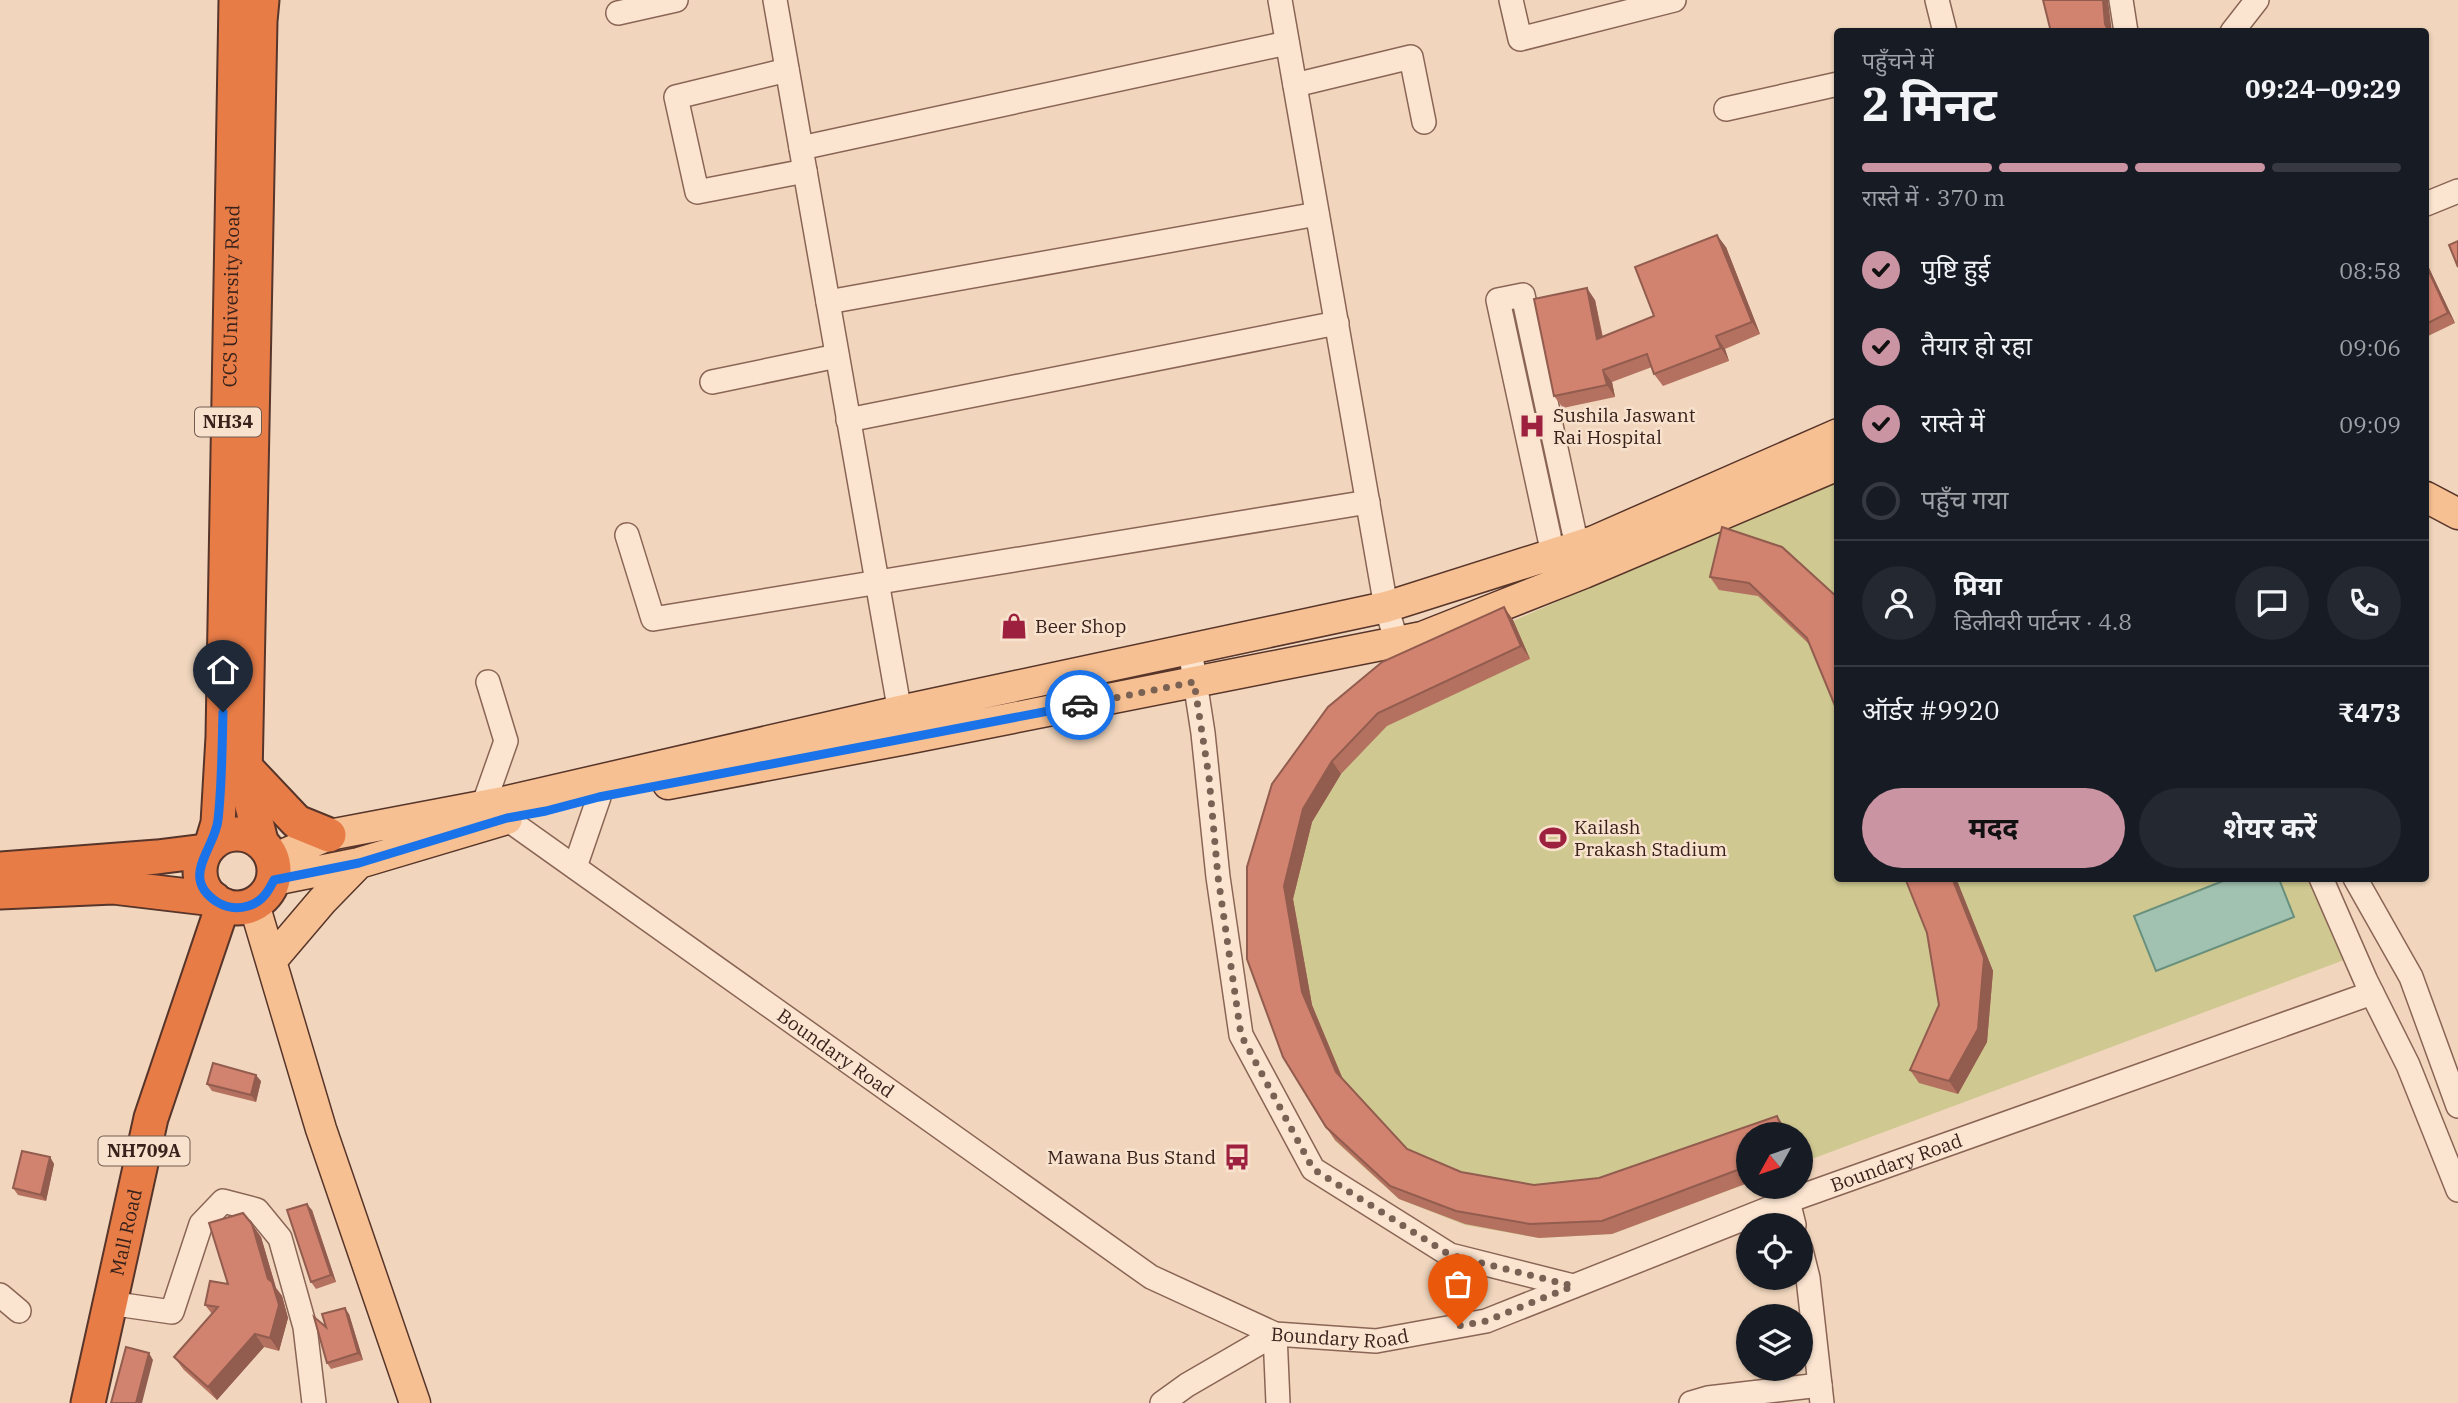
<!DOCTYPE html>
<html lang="hi">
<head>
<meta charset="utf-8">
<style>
	:root { --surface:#171b24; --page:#242831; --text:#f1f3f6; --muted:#9ea1a6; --line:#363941; --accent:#cb94a3 }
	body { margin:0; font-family:"IBM Plex Serif","Noto Sans Devanagari",serif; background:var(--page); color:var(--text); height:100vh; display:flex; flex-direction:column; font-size:26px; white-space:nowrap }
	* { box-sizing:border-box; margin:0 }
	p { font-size:23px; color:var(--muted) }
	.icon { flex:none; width:38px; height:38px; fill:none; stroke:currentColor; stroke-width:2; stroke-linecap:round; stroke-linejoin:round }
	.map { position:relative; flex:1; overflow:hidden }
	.drawer { position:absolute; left:1834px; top:28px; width:595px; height:854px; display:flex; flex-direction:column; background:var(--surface); border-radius:7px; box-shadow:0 2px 5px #0004 }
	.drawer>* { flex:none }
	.needle { width:46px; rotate:230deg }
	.buttons { position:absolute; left:1736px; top:1122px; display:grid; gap:14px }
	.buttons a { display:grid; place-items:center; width:77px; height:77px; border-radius:50%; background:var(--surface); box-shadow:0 2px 5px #0004; font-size:35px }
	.pin { position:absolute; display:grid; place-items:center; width:60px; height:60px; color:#fff; margin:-72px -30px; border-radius:50% 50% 50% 0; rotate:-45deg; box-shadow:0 0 7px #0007 }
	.pin .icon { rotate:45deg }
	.courier { position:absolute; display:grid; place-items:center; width:70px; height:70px; margin:-35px; border:5px solid #1a73e8; border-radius:50%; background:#fff; color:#222; box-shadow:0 2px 9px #0007 }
	.head em { font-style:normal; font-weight:700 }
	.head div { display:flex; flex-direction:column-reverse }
	.head { display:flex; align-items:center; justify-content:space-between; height:119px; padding:0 28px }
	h1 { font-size:46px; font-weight:700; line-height:52px }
	.bar { display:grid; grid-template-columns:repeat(4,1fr); gap:10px 7px; align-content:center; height:84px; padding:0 28px }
	.bar i { height:9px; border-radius:5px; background:var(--line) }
	.bar .active { background:var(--accent) }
	.bar p { grid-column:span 4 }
	.line { display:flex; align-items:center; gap:18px; padding:0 28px; border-top:2px solid var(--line) }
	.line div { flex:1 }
	.round { display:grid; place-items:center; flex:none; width:74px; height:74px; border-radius:37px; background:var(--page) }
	ol { padding:0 28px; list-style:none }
	li { display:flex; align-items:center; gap:21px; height:77px }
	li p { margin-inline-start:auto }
	li .icon { padding:7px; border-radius:50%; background:var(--accent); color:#111; stroke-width:4 }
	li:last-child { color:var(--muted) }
	li i { width:38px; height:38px; border:4px solid var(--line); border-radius:50% }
	.cta { display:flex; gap:14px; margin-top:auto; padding:14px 28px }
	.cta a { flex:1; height:80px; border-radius:42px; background:var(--accent); color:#111; font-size:28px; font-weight:700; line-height:80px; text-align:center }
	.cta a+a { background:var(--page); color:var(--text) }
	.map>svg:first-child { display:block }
</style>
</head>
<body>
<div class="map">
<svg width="2458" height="1403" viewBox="0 0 2458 1403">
	<rect width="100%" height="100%" fill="#f1d6bd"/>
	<path fill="#cfc891" d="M1837,478L1838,878L2310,879L2344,960L1801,1163V1134H1748V1183L1612,1234L1539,1238L1465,1225L1399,1199L1335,1141L1292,1070L1281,797L1391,675Z"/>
	<path fill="#a1c2b1" stroke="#68907d" stroke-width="2" d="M2279,879L2294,917L2156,971L2134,916L2228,879Z"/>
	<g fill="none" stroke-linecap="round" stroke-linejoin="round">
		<g stroke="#8a6555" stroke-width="26">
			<g id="minor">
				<path d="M775,0L902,724"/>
				<path d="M1280,0L1386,607L1397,642"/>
				<path d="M1511,0L1520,39L1674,0"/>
				<path d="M1937,0L1945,32"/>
				<path d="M2121,0L2126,32"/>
				<path d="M618,13L676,0"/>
				<path d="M2232,32L2257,0"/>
				<path d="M787,70L676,97L697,192L805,171"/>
				<path d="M1295,85L1411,57L1424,122"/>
				<path d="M1726,109L1838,84"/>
				<path d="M801,148L1287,43"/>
				<path d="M2426,204L2458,191"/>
				<path d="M828,302L1317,214"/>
				<path d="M712,382L837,356"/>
				<path d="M848,420L1337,323"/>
				<path d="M627,535L653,619L1368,502"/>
				<path d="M1553,554L1498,300L1523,295L1580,560"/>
				<path d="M1190,649L1203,733L1218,877L1241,1035L1313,1169L1450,1255L1573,1286"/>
				<path id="s1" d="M504,803L507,819L1151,1277L1275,1334L1376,1341L1486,1321L1788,1201L2372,993"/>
				<path d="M483,806L506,741L488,682"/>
				<path d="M575,867L599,797L596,781"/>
				<path d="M2321,878L2366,981L2408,1065L2458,1190"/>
				<path d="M2355,878L2411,977L2458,1106"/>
				<path d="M1788,1201L1794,1225"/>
				<path d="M1801,1250L1808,1278L1822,1403"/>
				<path d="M0,1295L19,1311"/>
				<path d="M109,1303L172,1312L201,1224L223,1201L257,1210L280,1238L305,1327L314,1403"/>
				<path d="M1162,1403L1187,1385L1275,1334L1278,1403"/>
				<path d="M1691,1403L1708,1398L1820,1385"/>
			</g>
		</g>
		<g stroke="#57352a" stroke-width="33">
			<path id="major" d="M2426,497L2458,514
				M668,784L906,739L1422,637L1584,573L1838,465
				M273,859L329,835L503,802L899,711L1386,607L1594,541L1838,434
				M274,880L359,863L507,819
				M254,904L321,1129L415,1403
				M271,961L322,901L359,863"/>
		</g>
		<g stroke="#57352a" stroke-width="37">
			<g id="highway">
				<path d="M245,767L297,822L329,835"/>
				<circle cx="237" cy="871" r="37"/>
				<path d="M261,841L245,778L260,21L262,0"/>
				<path id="s2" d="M212,843L218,823L223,737L236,0"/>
				<path d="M0,869L157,857L205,851"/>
				<path d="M0,892L113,887L214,899"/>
				<path id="s3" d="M88,1403L151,1118L223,905"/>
			</g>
		</g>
		<use href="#minor" stroke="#fbe5d1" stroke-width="23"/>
		<use href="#major" stroke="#f7c092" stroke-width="30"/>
		<use href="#highway" stroke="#e77c47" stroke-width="33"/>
	</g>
	<path fill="#b47160" d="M1726,247L1760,334L1725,349L1729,361L1663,386L1654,374L1652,367L1612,382L1615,397L1563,408L1554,396L1595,300L1603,337L1654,316Z
		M2426,263L2429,268L2455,323L2426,337Z
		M1710,577L1838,598L1810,645L1758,596L1719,590Z
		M1504,607L1513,620L1530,659L1387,726L1341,774L1312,822L1293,899L1312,1005L1343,1079L1407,1149L1461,1172L1534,1185L1599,1178L1777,1116L1786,1129L1788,1134H1748V1183L1612,1234L1539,1238L1465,1224L1399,1199L1335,1140L1326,1127L1247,959L1328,707Z
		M1905,878H1956L1993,971L1987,1042L1958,1094L1919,1083L1910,1070L1939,1005L1927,933Z
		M261,1081L256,1102L212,1091L207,1084Z
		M50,1157L54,1164L46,1201L18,1195L13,1188Z
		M312,1210L336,1282L316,1289L311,1282Z
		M252,1224L261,1237L276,1288L282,1296L288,1318L279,1351L264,1347L217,1400L184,1370L174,1357L212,1314L205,1305L228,1284Z
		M349,1314L363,1360L331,1369L327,1363L326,1327Z"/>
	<path fill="#925c4e" d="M2103,0H2108L2112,32H2109L2105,24Z
		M1717,235L1726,247L1760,334L1752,322Z
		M2426,263L2429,268L2455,323L2448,313L2426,265Z
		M1587,288L1595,300L1605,351L1597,339Z
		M1716,336L1725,349L1729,361L1721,348Z
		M1603,370L1612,382L1615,397L1607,385Z
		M1504,607L1513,620L1530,659L1521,646Z
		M1332,761L1341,774L1312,822L1293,899L1312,1005L1345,1085L1336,1072L1302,992L1284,886L1303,809Z
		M1952,878H1956L1993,971L1987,1042L1958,1094L1949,1081Z
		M256,1075L261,1081L256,1102L251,1095Z
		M1777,1116L1786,1129L1788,1134H1784Z
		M50,1157L54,1164L46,1201L41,1195Z
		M307,1204L312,1210L336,1282L331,1275Z
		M252,1224L261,1237L276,1288L282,1296L288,1318L279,1351L270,1338L268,1279Z
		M345,1308L349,1314L363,1360L358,1353Z
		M255,1334L264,1347L217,1400L208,1387Z
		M149,1353L153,1360L142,1403H136Z"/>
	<path fill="#d18370" stroke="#925c4e" stroke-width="2" d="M2043,0H2103L2105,24L2109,32H2051Z
		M1717,235L1752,322L1716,336L1721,348L1654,374L1647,354L1603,370L1607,385L1554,396L1534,299L1587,288L1597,339L1654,316L1635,267Z
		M2458,241V267L2449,245Z
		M2426,265L2448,313L2426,324Z
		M1722,527L1782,547L1838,598V713L1807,638L1749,583L1710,577Z
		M1504,607L1521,646L1378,713L1332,761L1303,809L1284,886L1302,992L1336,1072L1407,1149L1461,1172L1534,1185L1599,1178L1777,1116L1784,1134H1748V1166L1602,1221L1530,1224L1456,1211L1390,1186L1326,1127L1283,1057L1247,959V867L1272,784L1328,707L1382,662Z
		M1905,878H1952L1984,958L1978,1029L1949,1081L1910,1070L1939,1005L1927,933Z
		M213,1063L256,1075L251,1095L207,1084Z
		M22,1151L50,1157L41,1195L13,1188Z
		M307,1204L331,1275L311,1282L287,1210Z
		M243,1213L252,1224L268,1279L272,1282L279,1305L270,1338L255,1334L208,1387L174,1357L218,1307L205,1305L210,1281L228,1284L209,1223Z
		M345,1308L358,1353L327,1363L314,1317L326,1327L322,1314Z
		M126,1347L149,1353L136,1403H111Z"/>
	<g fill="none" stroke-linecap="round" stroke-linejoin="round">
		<path stroke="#796154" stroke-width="7" stroke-dasharray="0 12.6" d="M1080,705L1194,682L1209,777L1218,877L1241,1035L1313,1169L1450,1255L1573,1286L1486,1321L1458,1326"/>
		<path stroke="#1a73e8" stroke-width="9" d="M223,712C222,748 222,785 218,820C215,849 179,877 217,902C227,908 238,909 248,906C262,902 268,892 274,880L359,863L507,818L546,811L599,797L1080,705"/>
	</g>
	<defs>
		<g id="hospital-bare" transform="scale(2.1)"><path d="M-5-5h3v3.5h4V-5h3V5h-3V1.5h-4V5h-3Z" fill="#9d213e" stroke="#f8e2cd" stroke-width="2.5" paint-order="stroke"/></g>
		<g id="shop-bare" transform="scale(2.1)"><path d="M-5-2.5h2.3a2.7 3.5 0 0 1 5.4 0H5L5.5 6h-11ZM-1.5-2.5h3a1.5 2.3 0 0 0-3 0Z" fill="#9d213e" stroke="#f8e2cd" stroke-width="2.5" paint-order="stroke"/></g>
		<g id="stadium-bare" transform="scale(2.1)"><path d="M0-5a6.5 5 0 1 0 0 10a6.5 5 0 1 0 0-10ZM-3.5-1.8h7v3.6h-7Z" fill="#9d213e" stroke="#f8e2cd" stroke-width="2.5" paint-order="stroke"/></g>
		<g id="bus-bare" transform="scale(2.1)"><path d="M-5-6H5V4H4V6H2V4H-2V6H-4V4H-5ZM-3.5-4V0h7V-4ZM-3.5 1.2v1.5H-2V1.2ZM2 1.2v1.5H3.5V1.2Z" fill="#9d213e" stroke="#f8e2cd" stroke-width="2.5" paint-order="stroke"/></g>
	</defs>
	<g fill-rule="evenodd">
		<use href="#hospital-bare" x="1532" y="426"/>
		<use href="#shop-bare" x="1014" y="626"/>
		<use href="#stadium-bare" x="1553" y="838"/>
		<use href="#bus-bare" x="1237" y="1157"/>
	</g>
	<g text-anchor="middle" stroke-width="5" stroke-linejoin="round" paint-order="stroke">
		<g fill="#f8e2cd" stroke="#725c50" stroke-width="2">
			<rect x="195" y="407.5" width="66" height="29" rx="5"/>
			<rect x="98.5" y="1136.5" width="91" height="29" rx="5"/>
		</g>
		<g font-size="18" font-weight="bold" fill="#38221b">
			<text x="228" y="428">NH34</text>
			<text x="144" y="1157">NH709A</text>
		</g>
		<g font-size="19" fill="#38221b" stroke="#f8e2cd">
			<text dy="7" stroke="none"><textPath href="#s2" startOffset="548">CCS University Road</textPath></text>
			<text dy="7" stroke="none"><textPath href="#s1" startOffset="420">Boundary Road</textPath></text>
			<text dy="7" stroke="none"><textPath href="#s1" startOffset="1596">Boundary Road</textPath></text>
			<text dy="7" stroke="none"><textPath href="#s3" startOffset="175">Mall Road</textPath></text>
			<text dy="7" stroke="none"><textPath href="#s1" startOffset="1008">Boundary Road</textPath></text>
		</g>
		<g font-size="19" fill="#38221b" stroke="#f8e2cd" text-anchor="start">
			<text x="1553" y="422">Sushila Jaswant<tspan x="1553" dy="22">Rai Hospital</tspan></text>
			<text x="1035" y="633">Beer Shop</text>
			<text x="1574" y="834">Kailash<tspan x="1574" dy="22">Prakash Stadium</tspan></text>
			<text x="1216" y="1164" text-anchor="end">Mawana Bus Stand</text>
		</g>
	</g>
</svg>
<div class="buttons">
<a><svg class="needle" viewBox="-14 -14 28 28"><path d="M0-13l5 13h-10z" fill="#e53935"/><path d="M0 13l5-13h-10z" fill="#9ea1a6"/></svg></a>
<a><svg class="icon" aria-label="locate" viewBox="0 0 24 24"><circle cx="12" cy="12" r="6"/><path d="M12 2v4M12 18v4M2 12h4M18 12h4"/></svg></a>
<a><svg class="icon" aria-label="layers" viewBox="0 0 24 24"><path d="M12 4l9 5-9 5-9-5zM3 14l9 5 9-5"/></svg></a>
</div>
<div class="pin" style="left:1458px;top:1326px;background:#ea580c"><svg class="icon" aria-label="bag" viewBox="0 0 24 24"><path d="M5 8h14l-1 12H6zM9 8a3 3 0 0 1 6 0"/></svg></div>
<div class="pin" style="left:223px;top:712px;background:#1f2937"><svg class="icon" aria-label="home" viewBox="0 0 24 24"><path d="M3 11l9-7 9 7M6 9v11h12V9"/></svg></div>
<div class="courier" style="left:1080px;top:705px"><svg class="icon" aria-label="car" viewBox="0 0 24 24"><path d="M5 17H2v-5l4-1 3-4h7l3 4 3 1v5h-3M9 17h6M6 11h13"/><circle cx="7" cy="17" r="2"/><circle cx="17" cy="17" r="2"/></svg></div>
<section class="drawer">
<div class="head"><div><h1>2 मिनट</h1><p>पहुँचने में</p></div><em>09:24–09:29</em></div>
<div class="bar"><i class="active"></i><i class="active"></i><i class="active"></i><i></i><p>रास्ते में · 370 m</p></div>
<ol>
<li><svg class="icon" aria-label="check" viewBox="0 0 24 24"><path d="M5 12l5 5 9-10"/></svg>पुष्टि हुई<p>08:58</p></li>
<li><svg class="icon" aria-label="check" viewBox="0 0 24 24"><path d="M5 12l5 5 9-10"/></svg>तैयार हो रहा<p>09:06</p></li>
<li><svg class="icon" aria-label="check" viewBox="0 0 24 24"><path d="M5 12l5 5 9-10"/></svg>रास्ते में<p>09:09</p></li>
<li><i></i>पहुँच गया</li>
</ol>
<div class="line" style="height:126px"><a class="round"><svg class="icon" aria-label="person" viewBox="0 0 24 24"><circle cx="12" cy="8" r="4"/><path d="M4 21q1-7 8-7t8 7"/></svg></a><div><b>प्रिया</b><p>डिलीवरी पार्टनर · 4.8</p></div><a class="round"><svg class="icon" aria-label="chat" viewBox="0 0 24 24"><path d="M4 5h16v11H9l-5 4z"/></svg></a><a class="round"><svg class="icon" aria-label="phone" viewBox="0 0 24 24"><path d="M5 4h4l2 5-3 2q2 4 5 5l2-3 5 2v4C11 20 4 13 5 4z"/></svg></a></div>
<div class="line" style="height:91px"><div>ऑर्डर #9920</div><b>₹473</b></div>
<div class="cta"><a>मदद</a><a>शेयर करें</a></div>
</section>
</div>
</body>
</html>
